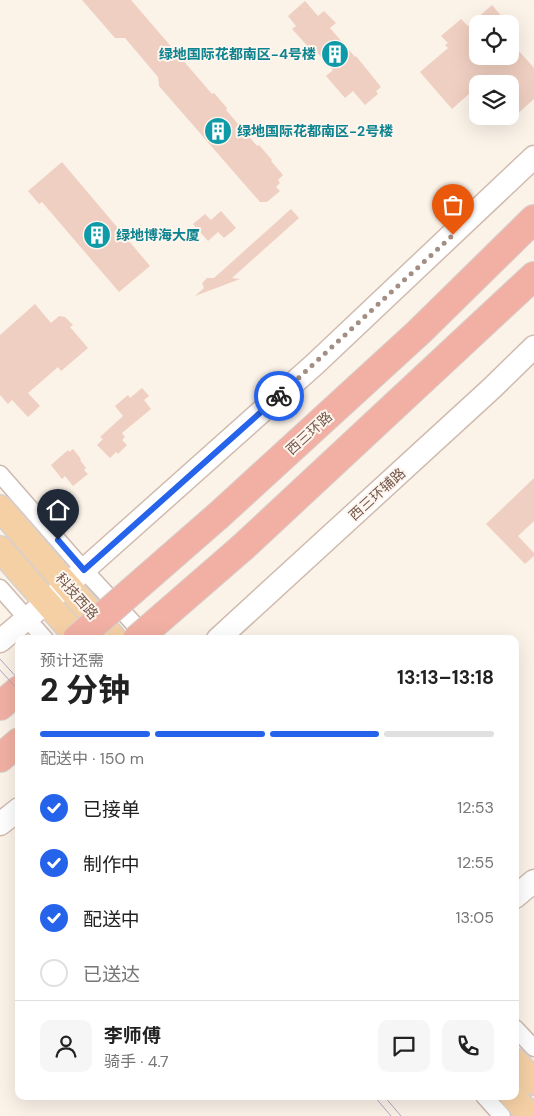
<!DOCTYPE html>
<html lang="zh">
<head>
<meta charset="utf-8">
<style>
	:root { --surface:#fff; --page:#f6f6f6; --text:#222; --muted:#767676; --line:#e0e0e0; --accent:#2563eb }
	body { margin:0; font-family:"DM Sans","Noto Sans SC",sans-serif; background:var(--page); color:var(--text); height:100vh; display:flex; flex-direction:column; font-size:19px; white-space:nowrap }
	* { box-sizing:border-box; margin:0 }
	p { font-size:16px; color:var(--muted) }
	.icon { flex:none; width:28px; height:28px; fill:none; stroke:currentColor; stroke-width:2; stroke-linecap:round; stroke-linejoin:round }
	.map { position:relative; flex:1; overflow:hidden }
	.drawer { position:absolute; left:15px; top:635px; width:504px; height:465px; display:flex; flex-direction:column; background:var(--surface); border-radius:10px; box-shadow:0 5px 20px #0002 }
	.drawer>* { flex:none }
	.tools { position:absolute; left:469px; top:15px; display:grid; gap:10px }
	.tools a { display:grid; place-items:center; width:50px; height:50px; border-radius:10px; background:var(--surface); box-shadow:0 5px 20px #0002; font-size:25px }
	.pin { position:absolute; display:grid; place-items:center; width:42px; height:42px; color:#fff; margin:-51px -21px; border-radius:50% 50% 50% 0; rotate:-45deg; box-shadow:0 0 5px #0007 }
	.pin .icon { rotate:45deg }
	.courier { position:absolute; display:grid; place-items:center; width:50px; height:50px; margin:-25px; border:4px solid #2563eb; border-radius:50%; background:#fff; color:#222; box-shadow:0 1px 6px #0007 }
	.headline em { font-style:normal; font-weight:700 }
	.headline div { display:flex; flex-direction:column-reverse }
	.headline { display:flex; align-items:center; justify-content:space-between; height:85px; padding:0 25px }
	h1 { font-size:32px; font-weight:700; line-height:38px }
	.bar { display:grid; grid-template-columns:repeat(4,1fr); gap:8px 5px; align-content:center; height:60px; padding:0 25px }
	.bar i { height:6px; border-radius:4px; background:var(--line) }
	.bar .selected { background:var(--accent) }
	.bar p { grid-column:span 4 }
	.line { display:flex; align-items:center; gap:12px; padding:0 25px; border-top:1px solid var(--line) }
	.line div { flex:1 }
	.round { display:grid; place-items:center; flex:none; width:52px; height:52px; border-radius:10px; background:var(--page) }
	ol { padding:0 25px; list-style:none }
	li { display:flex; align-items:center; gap:15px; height:55px }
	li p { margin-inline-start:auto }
	li .icon { padding:5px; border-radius:50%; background:var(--accent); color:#fff; stroke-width:4 }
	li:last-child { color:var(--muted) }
	li i { width:28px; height:28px; border:2px solid var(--line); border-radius:50% }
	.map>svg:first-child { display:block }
</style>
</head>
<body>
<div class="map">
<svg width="534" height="1116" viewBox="0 0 534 1116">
	<rect width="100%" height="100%" fill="#fbf2e8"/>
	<path fill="#efcfc1" d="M82,0H131L212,94L214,93L227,108L226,110L257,146L259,145L272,160L271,161L283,175L278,180L280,183L276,187L280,191L267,202H260L159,86L158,77L125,38H115Z
		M305,1L318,16L324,11L336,23L330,28L355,57L356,56L381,87L376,91L378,94L365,105L353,91L345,98L326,76L333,70L315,50L313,52L292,29L296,26L288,16Z
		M492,5L502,17L494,24H478V56H510V41L534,68V99L515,116L510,110V84H478V86L452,109L420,72L448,48L445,45L448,43L441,36L461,19L468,26Z
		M62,162L150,266L119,292L42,202L39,204L28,191Z
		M291,209L299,218L232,278L240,279L195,296L204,288L202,283L207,278H214Z
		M221,211L236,228L224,238L218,232L208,241L193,224L205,214L211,220Z
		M35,304L51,323L59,316L65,317L73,325L70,327L88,348L61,371L58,367L28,393L40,406L28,417L12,400L8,404L0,395V335Z
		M142,388L149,396L144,400L151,409L122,433L125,437L122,440L127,445L118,454L116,452L110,458L97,445L103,439L100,437L123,416L115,406L128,395L130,398Z
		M73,449L81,459L80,460L86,468L84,470L88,474L73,486L65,476L62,479L51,465L68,450L69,452Z
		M534,478V521L518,536L534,553V556L525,564L486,524Z"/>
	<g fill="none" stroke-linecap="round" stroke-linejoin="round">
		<g stroke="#ccb9ae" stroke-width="19">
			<path id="street" d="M0,474L84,570L148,639
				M0,588L45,639
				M515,1028L534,1048
				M484,1096L502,1116"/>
		</g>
		<g stroke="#d1bbaf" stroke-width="25">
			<path id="secondary" d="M218,639L492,388L534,347
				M0,641L67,585L315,364L534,157
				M0,824L19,809
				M515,897L534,881"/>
		</g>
		<g stroke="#d8d0cd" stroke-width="28">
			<path id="primary" d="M0,508L114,639
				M0,549L79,639
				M515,1061L534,1082
				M513,1096L530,1116"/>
		</g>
		<g stroke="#d8d0cd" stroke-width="30">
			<path id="highway" d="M219,515L419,332L534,219
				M243,547L534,276
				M0,706L19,690
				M0,758L19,742"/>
		</g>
		<use href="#street" stroke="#fff" stroke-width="16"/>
		<use href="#secondary" stroke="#fff" stroke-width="22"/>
		<use href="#primary" stroke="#f5d0a5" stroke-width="25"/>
		<use href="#highway" stroke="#f1b0a3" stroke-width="28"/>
		<path stroke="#b4a6c5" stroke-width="1" d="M0,659L19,680
			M0,670L19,691
			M374,1096L391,1116
			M384,1096L401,1116"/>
		<g stroke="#d8d0cd" stroke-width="30" stroke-linecap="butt">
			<path id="highway-bridge" d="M77,639L219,515
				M137,639L243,547"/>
		</g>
		<use href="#highway-bridge" stroke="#f1b0a3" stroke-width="28"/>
	</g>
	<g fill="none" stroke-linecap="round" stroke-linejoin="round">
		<path stroke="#a38e83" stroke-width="5" stroke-dasharray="0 9" d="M279,396L453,235"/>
		<path stroke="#2563eb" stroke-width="6" d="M58,540L84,570L279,396"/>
	</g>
	<defs>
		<g id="building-disc" transform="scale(1.4375)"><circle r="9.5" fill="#0f9aa8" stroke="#fef6ee"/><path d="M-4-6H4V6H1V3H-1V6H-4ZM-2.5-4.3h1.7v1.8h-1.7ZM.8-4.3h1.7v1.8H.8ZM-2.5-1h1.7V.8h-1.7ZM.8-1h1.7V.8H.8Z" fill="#fff"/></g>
	</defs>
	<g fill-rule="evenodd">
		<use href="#building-disc" x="335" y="54"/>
		<use href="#building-disc" x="218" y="131"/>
		<use href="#building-disc" x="97" y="235"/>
	</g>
	<g text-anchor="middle" stroke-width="4" stroke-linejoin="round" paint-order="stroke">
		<g font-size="14" font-weight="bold" fill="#0d838f" stroke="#fef6ee" text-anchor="start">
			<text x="316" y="59" text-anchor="end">绿地国际花都南区-4号楼</text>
			<text x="237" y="136">绿地国际花都南区-2号楼</text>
			<text x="116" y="240">绿地博海大厦</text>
		</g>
		<g font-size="14" fill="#74584d" stroke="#fef6ee">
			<text transform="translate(309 433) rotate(-42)" y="5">西三环路</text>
			<text transform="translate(377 494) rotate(-42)" y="5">西三环辅路</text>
			<text transform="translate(77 596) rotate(49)" y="5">科技西路</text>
		</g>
	</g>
</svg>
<div class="tools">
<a><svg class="icon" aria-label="locate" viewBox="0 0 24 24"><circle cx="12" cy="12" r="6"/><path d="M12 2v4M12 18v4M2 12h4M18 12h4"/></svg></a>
<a><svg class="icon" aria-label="layers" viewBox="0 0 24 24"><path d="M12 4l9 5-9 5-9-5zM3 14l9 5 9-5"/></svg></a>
</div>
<div class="pin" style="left:453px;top:235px;background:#ea580c"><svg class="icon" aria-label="bag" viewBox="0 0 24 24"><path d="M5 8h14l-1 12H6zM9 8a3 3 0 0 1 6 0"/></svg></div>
<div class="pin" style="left:58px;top:540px;background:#1f2937"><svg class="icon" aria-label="home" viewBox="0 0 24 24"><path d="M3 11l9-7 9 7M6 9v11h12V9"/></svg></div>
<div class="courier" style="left:279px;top:396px"><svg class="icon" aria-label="bike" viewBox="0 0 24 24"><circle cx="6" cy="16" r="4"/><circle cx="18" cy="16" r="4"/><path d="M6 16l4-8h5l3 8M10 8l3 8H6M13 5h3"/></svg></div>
<section class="drawer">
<div class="headline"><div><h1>2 分钟</h1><p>预计还需</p></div><em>13:13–13:18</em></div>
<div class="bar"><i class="selected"></i><i class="selected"></i><i class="selected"></i><i></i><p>配送中 · 150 m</p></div>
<ol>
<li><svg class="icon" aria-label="check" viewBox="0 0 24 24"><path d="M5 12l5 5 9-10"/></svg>已接单<p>12:53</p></li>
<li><svg class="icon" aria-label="check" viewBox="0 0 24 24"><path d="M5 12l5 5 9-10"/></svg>制作中<p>12:55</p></li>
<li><svg class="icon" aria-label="check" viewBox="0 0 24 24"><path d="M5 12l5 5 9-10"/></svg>配送中<p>13:05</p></li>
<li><i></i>已送达</li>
</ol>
<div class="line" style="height:90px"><a class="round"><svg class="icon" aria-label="person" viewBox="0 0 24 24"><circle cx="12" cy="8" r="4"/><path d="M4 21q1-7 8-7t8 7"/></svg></a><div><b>李师傅</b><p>骑手 · 4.7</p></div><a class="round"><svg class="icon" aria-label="chat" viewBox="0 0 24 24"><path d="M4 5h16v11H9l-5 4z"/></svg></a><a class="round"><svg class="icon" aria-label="phone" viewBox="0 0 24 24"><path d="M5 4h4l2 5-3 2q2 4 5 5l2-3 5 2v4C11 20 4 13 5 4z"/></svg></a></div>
</section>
</div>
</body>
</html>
